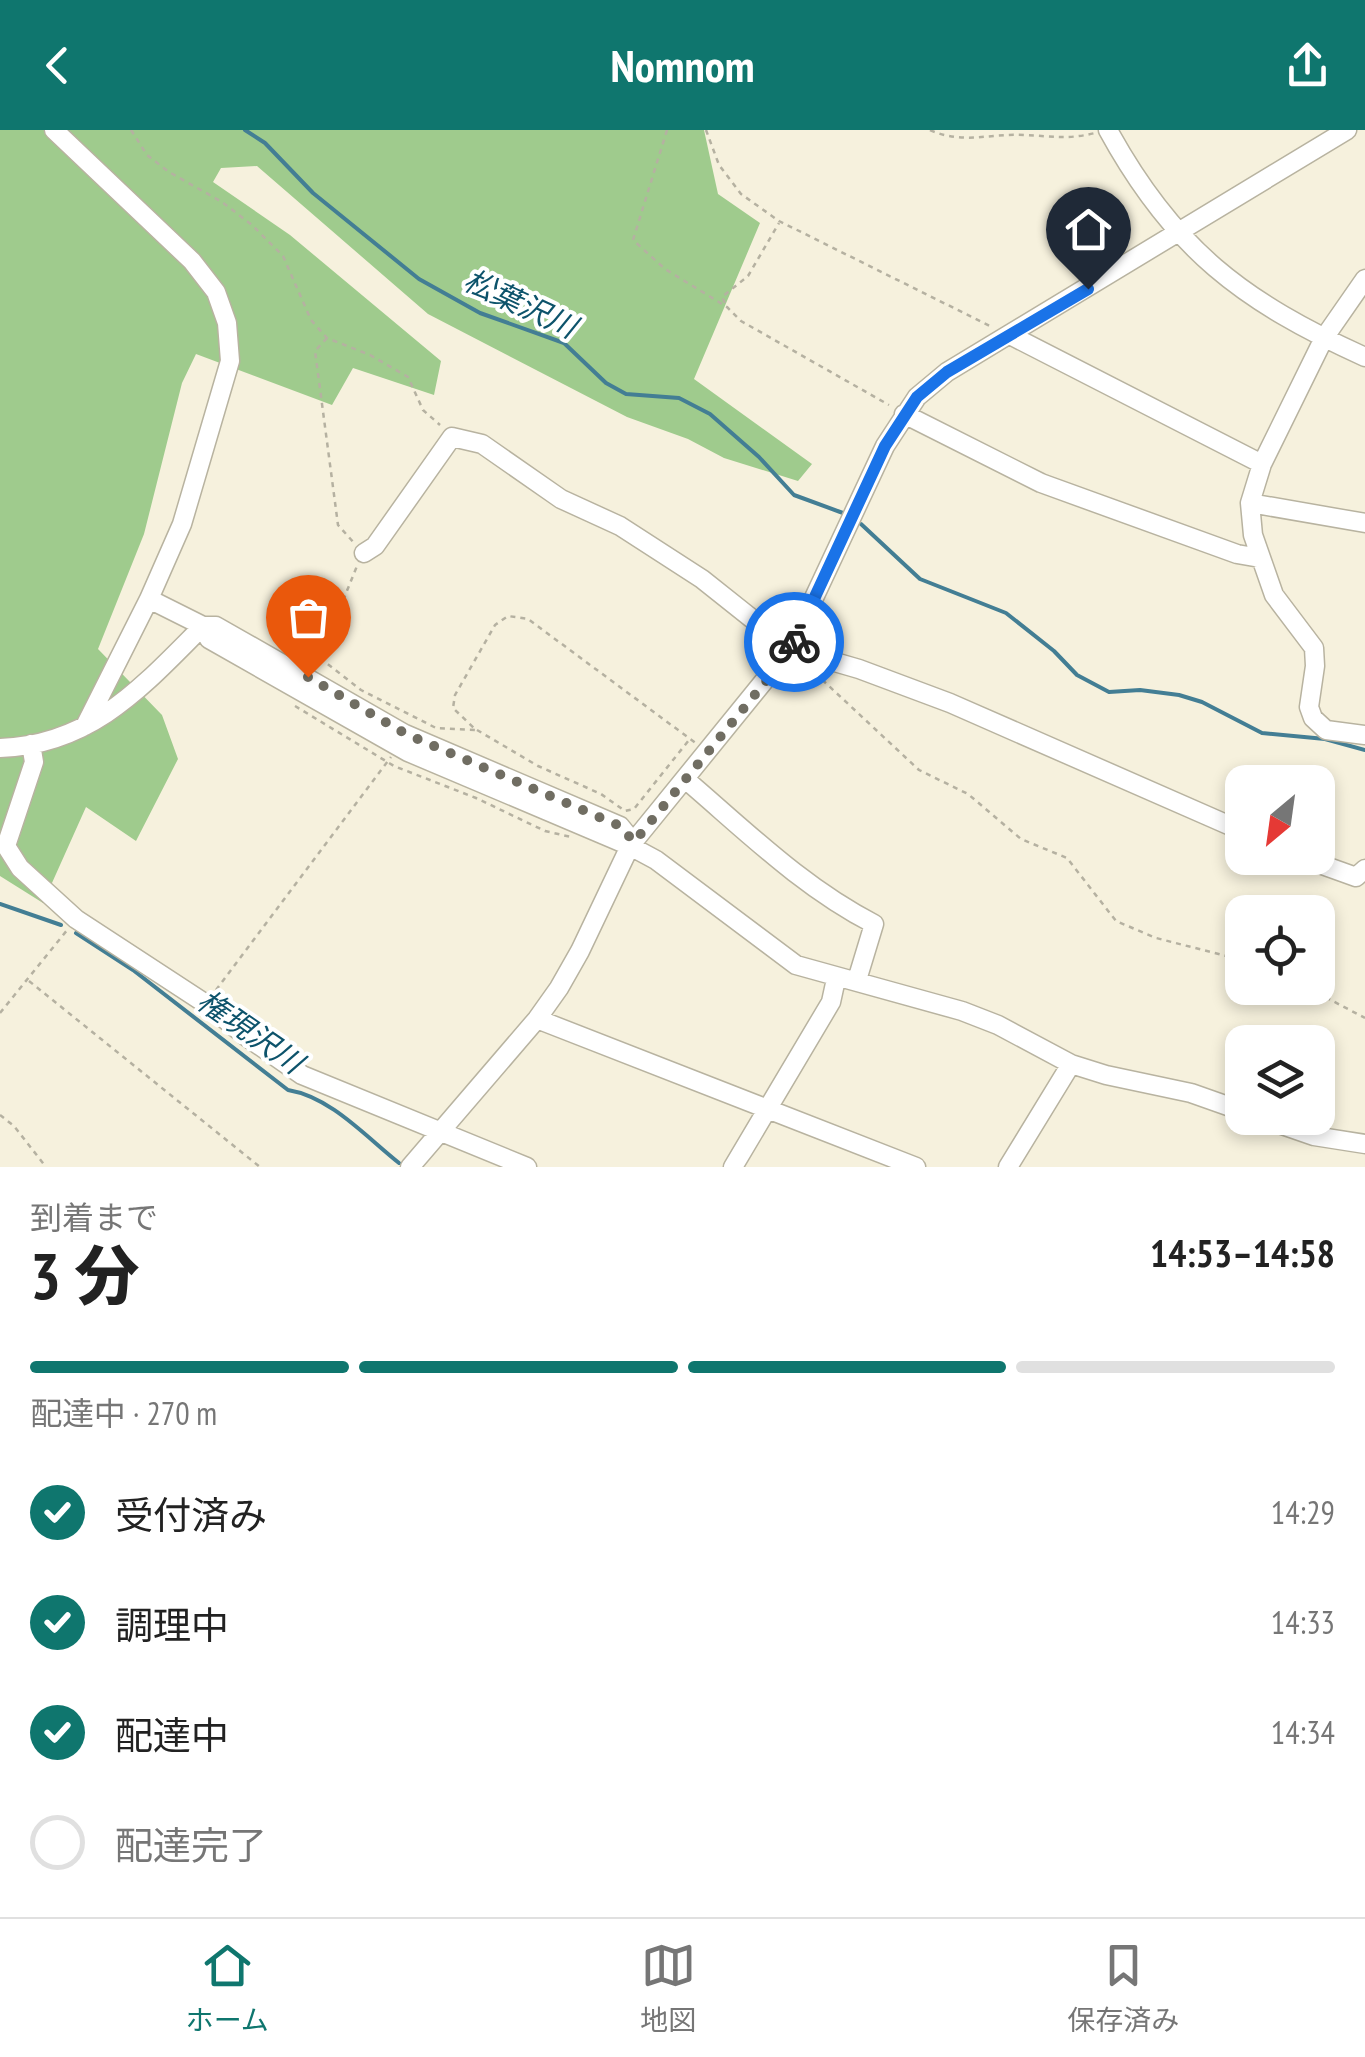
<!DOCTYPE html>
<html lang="ja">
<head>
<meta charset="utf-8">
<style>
	:root { --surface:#fff; --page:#f2f2f2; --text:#222; --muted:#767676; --line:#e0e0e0; --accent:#0f766e }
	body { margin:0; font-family:"PT Sans Narrow","Noto Sans JP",sans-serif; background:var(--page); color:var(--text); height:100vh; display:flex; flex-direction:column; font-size:38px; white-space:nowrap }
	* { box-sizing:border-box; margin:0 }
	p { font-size:32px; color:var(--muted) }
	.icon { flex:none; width:55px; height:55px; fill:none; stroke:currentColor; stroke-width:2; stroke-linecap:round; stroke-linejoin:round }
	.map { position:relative; height:1037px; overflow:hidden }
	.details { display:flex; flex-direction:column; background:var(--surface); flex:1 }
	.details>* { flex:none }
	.needle { width:65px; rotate:209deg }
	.tools { position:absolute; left:1225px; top:635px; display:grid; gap:20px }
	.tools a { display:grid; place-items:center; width:110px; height:110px; border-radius:20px; background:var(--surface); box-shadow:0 5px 15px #0003; font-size:50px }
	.pin { position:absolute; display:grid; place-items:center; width:85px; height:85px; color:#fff; margin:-102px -42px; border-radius:50% 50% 50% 0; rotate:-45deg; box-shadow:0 0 10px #0007 }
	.pin .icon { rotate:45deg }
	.courier { position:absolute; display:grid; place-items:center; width:100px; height:100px; margin:-50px; border:8px solid #1a73e8; border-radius:50%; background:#fff; color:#222; box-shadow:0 2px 12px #0007 }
	.overview em { font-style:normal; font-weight:800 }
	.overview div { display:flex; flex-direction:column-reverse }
	.overview { display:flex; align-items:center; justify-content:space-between; height:170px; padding:0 30px }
	h1 { font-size:65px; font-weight:800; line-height:75px }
	.bar { display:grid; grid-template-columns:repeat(4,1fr); gap:15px 10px; align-content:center; height:120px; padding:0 30px }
	.bar i { height:12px; border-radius:8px; background:var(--line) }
	.bar .selected { background:var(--accent) }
	.bar p { grid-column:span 4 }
	ol { padding:0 30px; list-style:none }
	li { display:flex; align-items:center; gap:30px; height:110px }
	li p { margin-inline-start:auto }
	li .icon { padding:10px; border-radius:50%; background:var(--accent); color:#fff; stroke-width:4 }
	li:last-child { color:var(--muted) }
	li i { width:55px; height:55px; border:5px solid var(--line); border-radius:50% }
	header { display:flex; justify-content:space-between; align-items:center; height:130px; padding:0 30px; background:var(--accent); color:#fff; font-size:45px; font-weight:800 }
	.tab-bar { display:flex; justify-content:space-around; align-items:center; height:140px; border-top:2px solid var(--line); background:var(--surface); font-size:28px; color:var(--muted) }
	.tab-bar a { display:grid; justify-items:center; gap:5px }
	.tab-bar .selected { color:var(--accent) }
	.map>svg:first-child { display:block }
</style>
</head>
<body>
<header><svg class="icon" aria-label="back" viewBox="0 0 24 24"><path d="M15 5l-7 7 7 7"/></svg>Nomnom<svg class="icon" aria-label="share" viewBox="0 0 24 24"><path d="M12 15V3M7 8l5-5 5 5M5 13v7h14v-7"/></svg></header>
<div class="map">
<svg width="1365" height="1037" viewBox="0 0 1365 1037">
	<rect width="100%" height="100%" fill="#f6f1dd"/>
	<path fill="#9fcb8d" d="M0,0H704L718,64L760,93L694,249L812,334L798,351L724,328L688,309L627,287L428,184L257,36L221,38L213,52L290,105L441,231L434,265L353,238L332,275L196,224L182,253L144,404L98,519L162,585L178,629L136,711L86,677L43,773L0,746Z"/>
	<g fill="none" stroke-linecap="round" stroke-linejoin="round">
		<path stroke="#437e94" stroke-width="4" d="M245,0L265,13L313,63L419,149L480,183L564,213L606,253L626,264L679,268L710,284L759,327L794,365L843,383
			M861,394L920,449L1006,483L1054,521L1077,545L1109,562L1140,560L1179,565L1202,572L1262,603L1325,609L1365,620
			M0,774L61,795
			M76,803L133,840L288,960C331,967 366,1007 399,1033"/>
		<g stroke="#b8b3a0" stroke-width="21">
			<path id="minor" d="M54,0L192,131L216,162L227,193L230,231L182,394L149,469L85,596
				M1108,0C1173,119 1243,172 1365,227
				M1365,149L1324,208L1262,334L1250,373L1253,405L1274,465L1314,518L1315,536L1309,577L1313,588L1326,600L1365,605
				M1010,205L1262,334
				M904,284L1041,353L1237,424L1260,428
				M1250,373L1365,393
				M364,423L375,416L452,307L482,314L561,369L620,396L702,449L790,519L859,539L950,573L1242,701
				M149,469L203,496H216L405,604L620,696L633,712
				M203,496L209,509L408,622L630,716L656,730L796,835L962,881L998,895L1071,934L1106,945L1191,963L1242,981
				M31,614L34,632L6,716L20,738L76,789L206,874L247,907L302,945L527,1037
				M0,618C92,615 143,556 203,496
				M685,649C746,701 802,757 874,794L857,850
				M1303,728L1356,747L1365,739
				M537,889L916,1037
				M1262,988L1314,1006L1365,1014
				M410,1037L537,889L559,858L580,821L630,716L790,519L885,316L917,267L947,242L1347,0
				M733,1037L831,872L836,849
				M1008,1037L1071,934"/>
		</g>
		<path stroke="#b5b1a1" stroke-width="2.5" stroke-dasharray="5 5" stroke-linecap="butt" d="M131,0L147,25L169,42L222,72L252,95L283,126L311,190L327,208L370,225L408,247L423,280L440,295
			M667,0L633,110L665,139L727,177L741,191L889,275
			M706,0L719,35L741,64L779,91L990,196
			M930,0C963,15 990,3 1024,5C1052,6 1067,10 1095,3
			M725,173L722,167L748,146L779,93
			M327,208L315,221L338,395L355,414
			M320,528L361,560L436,598L476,600L453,578L455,565L495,495L508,486L528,489L697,614
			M317,535L357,436
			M815,543L919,640L968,664L1021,709L1067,728L1116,791L1156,808L1242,830
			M295,576L394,636L476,668L545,701L571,707
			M477,600L538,636L601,664L625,681L634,679L689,610
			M29,851L260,1037
			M1308,858L1365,888
			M216,860L391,627
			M0,883L68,799
			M0,985L14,996L46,1037"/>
		<use href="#minor" stroke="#fff" stroke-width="18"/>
	</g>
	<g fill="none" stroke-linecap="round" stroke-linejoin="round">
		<path stroke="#706d62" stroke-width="10" stroke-dasharray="0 18" d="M308,547L406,604L620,696L634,712L767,550L794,512"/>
		<path stroke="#1a73e8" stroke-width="12" d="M794,512L885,316L917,267L947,242L1088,159"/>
	</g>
	<g text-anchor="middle" stroke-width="8" stroke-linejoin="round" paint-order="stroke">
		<g font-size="30" font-style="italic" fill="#0d536b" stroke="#fff">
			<text transform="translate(520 174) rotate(25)" y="10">松葉沢川</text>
			<text transform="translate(250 902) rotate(35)" y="10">権現沢川</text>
		</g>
	</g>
</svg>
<div class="tools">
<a><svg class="needle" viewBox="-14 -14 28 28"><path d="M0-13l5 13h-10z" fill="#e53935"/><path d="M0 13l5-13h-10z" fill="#767676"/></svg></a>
<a><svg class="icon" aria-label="locate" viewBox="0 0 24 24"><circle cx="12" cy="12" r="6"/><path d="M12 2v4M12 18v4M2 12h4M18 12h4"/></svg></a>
<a><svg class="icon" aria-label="layers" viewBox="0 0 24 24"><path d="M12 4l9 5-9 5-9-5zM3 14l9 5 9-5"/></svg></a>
</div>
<div class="pin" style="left:308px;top:547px;background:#ea580c"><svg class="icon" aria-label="bag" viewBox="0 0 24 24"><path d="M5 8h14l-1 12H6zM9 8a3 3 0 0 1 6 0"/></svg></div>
<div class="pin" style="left:1088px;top:159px;background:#1f2937"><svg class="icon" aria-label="home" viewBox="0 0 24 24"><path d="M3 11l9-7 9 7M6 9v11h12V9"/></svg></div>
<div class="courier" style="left:794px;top:512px"><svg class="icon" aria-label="bike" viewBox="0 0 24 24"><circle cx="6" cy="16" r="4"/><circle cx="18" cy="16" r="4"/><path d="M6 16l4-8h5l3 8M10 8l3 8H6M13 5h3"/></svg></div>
</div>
<section class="details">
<div class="overview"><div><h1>3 分</h1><p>到着まで</p></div><em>14:53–14:58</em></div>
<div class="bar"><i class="selected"></i><i class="selected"></i><i class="selected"></i><i></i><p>配達中 · 270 m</p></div>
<ol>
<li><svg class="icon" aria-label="check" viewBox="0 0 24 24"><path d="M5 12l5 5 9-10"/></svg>受付済み<p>14:29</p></li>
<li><svg class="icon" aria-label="check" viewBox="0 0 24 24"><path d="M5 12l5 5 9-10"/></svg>調理中<p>14:33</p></li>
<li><svg class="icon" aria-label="check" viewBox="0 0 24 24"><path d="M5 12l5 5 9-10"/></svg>配達中<p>14:34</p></li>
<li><i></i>配達完了</li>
</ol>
</section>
<nav class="tab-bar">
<a class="selected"><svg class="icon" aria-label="home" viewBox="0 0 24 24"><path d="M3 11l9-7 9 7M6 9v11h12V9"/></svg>ホーム</a>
<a><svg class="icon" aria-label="map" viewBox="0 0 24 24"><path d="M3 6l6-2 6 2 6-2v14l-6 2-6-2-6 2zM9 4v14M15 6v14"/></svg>地図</a>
<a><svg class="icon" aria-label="saved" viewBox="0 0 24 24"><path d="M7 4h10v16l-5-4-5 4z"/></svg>保存済み</a>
</nav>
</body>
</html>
